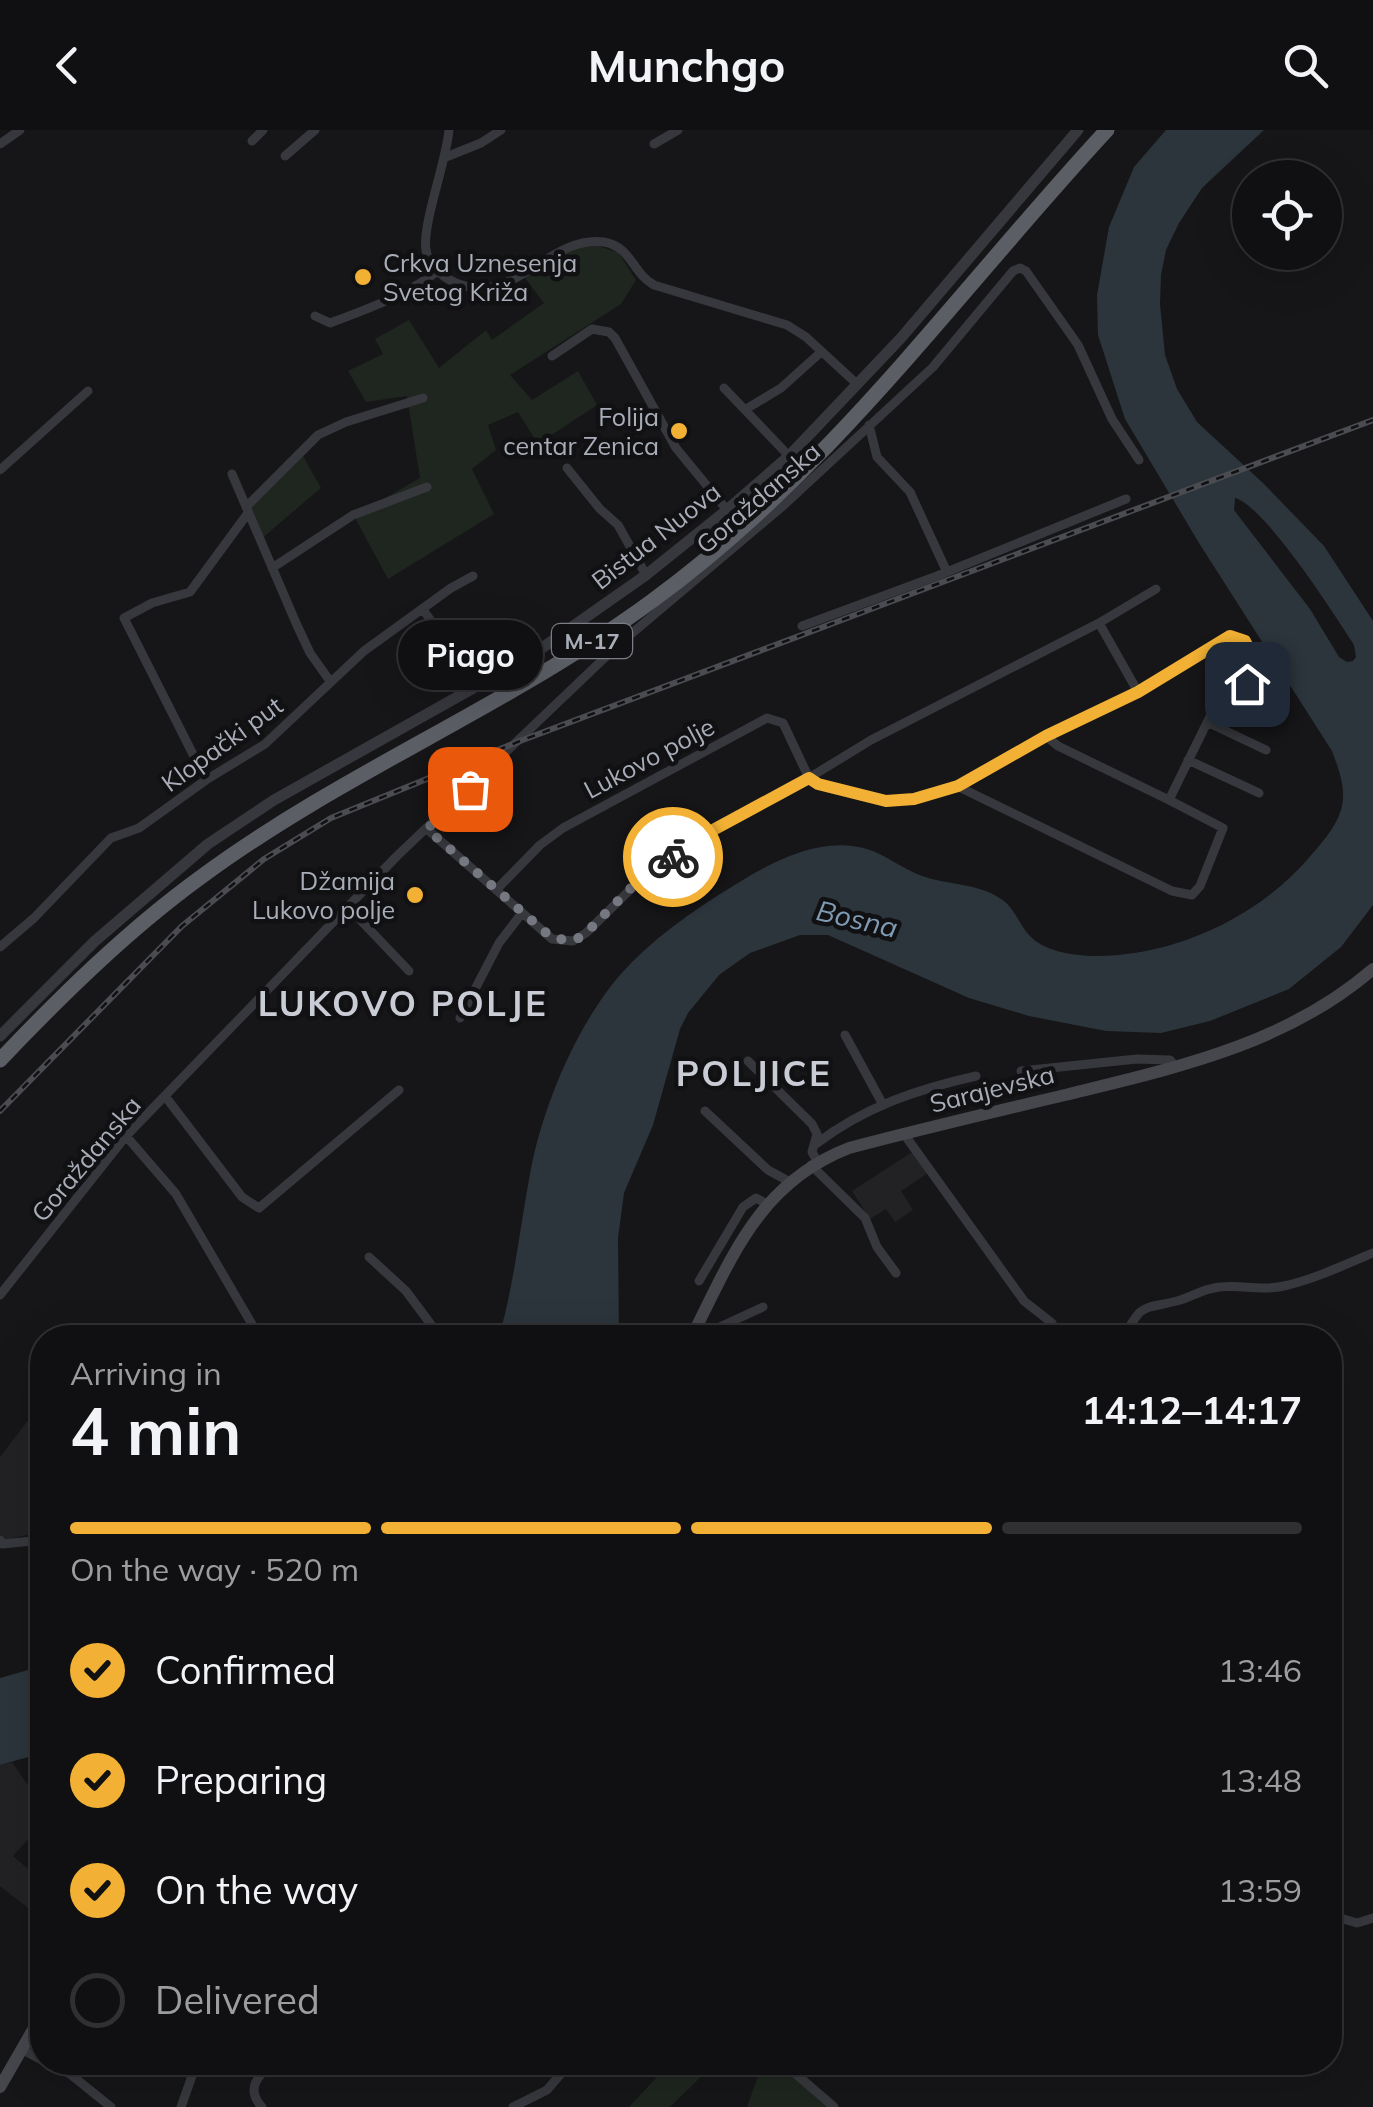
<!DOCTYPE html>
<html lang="en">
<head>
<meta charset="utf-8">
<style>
	:root { --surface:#101012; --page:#19191b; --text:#f1f3f6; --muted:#9c9d9f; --line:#303032; --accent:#f2b134 }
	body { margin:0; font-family:Mulish,sans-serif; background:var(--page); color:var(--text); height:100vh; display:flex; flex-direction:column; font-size:38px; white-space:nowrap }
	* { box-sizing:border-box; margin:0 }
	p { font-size:32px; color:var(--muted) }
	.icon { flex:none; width:55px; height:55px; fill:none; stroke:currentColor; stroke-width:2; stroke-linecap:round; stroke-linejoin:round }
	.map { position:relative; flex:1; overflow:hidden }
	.details { position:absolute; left:30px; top:1195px; width:1312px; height:750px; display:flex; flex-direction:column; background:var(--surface); border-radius:40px; box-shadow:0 10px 40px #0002,0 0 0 2px var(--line) }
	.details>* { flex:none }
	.controls { position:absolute; left:1232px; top:30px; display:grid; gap:20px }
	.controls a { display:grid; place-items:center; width:110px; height:110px; border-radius:50%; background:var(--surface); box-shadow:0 10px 40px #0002,0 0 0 2px var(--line); font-size:50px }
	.pin { position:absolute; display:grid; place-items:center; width:85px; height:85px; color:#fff; margin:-42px; border-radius:20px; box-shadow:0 5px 15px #0006 }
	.courier { position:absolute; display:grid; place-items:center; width:100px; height:100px; margin:-50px; border:8px solid #f2b134; border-radius:50%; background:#fff; color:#222; box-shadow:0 2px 12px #0007 }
	.bubble { position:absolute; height:70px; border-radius:35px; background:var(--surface); box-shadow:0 10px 40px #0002,0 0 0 2px var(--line); font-size:32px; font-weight:700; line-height:70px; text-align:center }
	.summary em { font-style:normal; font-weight:700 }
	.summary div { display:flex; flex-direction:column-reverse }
	.summary { display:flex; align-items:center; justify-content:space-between; height:170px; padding:0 40px }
	h1 { font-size:65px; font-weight:700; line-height:75px }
	.bar { display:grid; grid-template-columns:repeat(4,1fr); gap:15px 10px; align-content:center; height:120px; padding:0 40px }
	.bar i { height:12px; border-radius:8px; background:var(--line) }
	.bar .active { background:var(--accent) }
	.bar p { grid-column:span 4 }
	ol { padding:0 40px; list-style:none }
	li { display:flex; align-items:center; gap:30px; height:110px }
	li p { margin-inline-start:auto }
	li .icon { padding:10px; border-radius:50%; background:var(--accent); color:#111; stroke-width:4 }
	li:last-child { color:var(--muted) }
	li i { width:55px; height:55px; border:5px solid var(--line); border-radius:50% }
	header { display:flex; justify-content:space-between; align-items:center; height:130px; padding:0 40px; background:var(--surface); font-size:45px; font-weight:700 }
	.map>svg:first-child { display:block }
</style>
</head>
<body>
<header><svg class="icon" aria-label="back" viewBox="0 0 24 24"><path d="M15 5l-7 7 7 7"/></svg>Munchgo<svg class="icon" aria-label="search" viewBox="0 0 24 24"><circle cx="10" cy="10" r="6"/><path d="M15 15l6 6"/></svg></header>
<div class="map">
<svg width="1373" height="1977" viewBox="0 0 1373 1977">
	<rect width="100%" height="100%" fill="#161618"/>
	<path fill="#222225" d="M914,1021L928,1043L901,1061L913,1080L895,1092L886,1079L870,1089L852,1061Z
		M42,1272V1407L30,1404L3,1411L0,1404V1327Z
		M12,1632L42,1676V1694L13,1726L42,1751V1789L0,1756V1635Z"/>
	<path fill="#1e261f" d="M594,115L618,122L636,150L621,174L510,245L532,270L578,241L597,275L538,314L518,282L488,295L496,320L472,339L494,384L388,449L354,386L420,348L407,266L366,272L348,241L383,224L375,209L409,190L439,238L486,200L492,210L544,173L522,144L569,119Z
		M302,324L321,358L261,409L250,386L251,374Z
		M671,1932L715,1933L670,1977H629Z
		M763,1932C791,1933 811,1959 830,1977H747Z"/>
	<path fill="#2c353c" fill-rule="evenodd" d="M1166,0H1264L1202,58L1179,93L1166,120L1161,145L1160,174L1165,225L1177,259L1197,292L1264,354L1324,416L1373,491V775L1341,817L1289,859L1210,891L1161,903L1106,901L1029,886L969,868L828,805H800L750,823L719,845L688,883L680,899L653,995L624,1063L618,1108L619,1207H499C514,1154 520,1098 530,1044C542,978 576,896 620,845C652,809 692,781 733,756C772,732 820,705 867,719C886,725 903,739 922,746C947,755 979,753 1001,769C1014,777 1019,794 1029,805C1043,821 1071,825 1092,826C1172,827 1255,789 1307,730C1320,715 1335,699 1341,680C1347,660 1339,640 1332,621L1199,413L1125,289L1098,205L1097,165L1109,97L1134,37ZM1235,368C1264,375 1335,485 1354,515L1356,527L1353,531L1347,532L1339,527L1310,479L1234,380Z
		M42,1536V1623L0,1635V1548Z"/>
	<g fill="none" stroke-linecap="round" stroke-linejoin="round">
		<path stroke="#37383d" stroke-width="9" d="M449,0C446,33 422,94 426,120C428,133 437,142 448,149C510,185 546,104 604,112C632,117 632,143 654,155L787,195L806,207L857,254
			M252,11L263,0
			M0,14L20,0
			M654,14L678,0
			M285,26L315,0
			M446,27L481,13L501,0
			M315,186L330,193C368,179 406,165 438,141
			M552,226L592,199L609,202L615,208L676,318L727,380
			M724,258L789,326
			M746,279L781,258L820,223
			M869,295L877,327L910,362L946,440
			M567,338L600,379L618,395L646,445
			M0,340L88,261
			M232,344L296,493L310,523L330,551
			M246,377L318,305L346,292L423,268
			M272,438L353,385L427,357
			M424,481L477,556
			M802,496L937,446L1126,369
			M1207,592L1266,620
			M1046,606L1058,616L1169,670L1223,560L1239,563C1255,545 1257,531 1245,511L1230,506L1138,562
			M1188,630L1259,663
			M206,650L124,488L152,473L190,462L248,383
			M957,656L1172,761L1192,765L1200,756L1223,698L1169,670
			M427,699L552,809L573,811L586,803L639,751L713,700L781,665L871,610L1099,493L1156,459
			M496,760L540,715L563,698L767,588L783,593L809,648L818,654L886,671L914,669L957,656L1046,606L1138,562L1099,493
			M348,777L409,841
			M0,817L34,788L111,708L139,698L206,650L265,614L364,521L451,458L473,446
			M460,888L499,813L522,783
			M845,905L882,973
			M748,931L812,994L817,1004L812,1022L817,1031
			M1021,941L1137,929L1170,930L1176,937
			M165,966L242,1067L259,1078L399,960
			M705,981L768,1040L790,1052
			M904,1004L1024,1171L1052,1193L1057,1208
			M126,1006L176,1064L260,1208
			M816,1014C864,977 918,959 976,946
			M811,1035L865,1088L877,1117L896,1143
			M369,1127L406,1161L441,1208
			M699,1151L743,1077L756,1068L767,1074
			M0,1165L126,1006L397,726L618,515L784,375L933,237L1013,141L1020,138L1026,141L1078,215L1112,289L1139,330
			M695,1199L711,1201L763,1177
			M1123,1208C1143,1172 1141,1180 1177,1171C1190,1168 1201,1160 1214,1158C1238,1153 1258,1162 1284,1156C1315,1149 1344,1135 1373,1123
			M0,1410L2,1414L42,1410
			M1330,1785L1357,1793L1373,1788
			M21,1919L42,1930
			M49,1932L70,1944L111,1977
			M782,1932L834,1977
			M181,1977L197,1932
			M262,1977C245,1959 258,1945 274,1932
			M513,1977L547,1960L571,1932"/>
		<path stroke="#37383d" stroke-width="11" d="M0,906L95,811L208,714L274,670L532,525L646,445L727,380L789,326L901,208L1078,0"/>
		<path stroke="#45474d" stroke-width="12" d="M691,1208C732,1127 759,1053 849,1018C921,999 993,982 1065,965C1175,938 1285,915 1373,839
			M0,1957L42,1884"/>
		<path stroke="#5b5e65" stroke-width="15" d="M0,930C62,865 128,800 201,747C343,642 509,576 652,471C834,338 956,163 1107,0"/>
		<g stroke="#4a4c52" stroke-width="6">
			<path id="rail" d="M0,981L182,796L264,729L331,688L520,611L1373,290"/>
		</g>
		<use href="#rail" stroke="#111113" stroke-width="2.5" stroke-dasharray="8" stroke-linecap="butt"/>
	</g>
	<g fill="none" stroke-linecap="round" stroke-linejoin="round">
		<path stroke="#757880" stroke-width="10" stroke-dasharray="0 18" d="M470,659L427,699L552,808L574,811L586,803L638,751L673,727"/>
		<path stroke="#f2b134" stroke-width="12" d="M673,727L713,700L809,648L818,654L886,671L914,669L958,656L1046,606L1138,562L1230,506L1245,511C1254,528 1255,536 1247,554"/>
	</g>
	<g fill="#f2b134" stroke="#111113" stroke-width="4">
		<circle cx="363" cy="147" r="10"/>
		<circle cx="679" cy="301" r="10"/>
		<circle cx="415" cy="765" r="10"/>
	</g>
	<g text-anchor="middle" stroke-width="9" stroke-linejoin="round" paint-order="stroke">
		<rect fill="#111113" stroke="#7b7e86" stroke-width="2.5" x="552" y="494" width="80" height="34" rx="8"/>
		<g font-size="22" font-weight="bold" fill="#a8adb8">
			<text x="592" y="519">M-17</text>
		</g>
		<g font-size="25" fill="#a8adb8" stroke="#111113" text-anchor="end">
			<text x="383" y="142" text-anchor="start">Crkva Uznesenja<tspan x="383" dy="29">Svetog Križa</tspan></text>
			<text x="659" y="296">Folija<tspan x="659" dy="29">centar Zenica</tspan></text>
			<text x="395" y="760">Džamija<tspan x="395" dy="29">Lukovo polje</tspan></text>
		</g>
		<g font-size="25" fill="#a8adb8" stroke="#111113">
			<text transform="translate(758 368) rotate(-41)" y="9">Goraždanska</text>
			<text transform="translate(656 406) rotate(-38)" y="9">Bistua Nuova</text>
			<text transform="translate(222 614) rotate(-36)" y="9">Klopački put</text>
			<text transform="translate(649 628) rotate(-28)" y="9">Lukovo polje</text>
			<text transform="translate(992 959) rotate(-14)" y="9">Sarajevska</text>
			<text transform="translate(86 1029) rotate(-50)" y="9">Goraždanska</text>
		</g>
		<g font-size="28" font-style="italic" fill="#7f9bb3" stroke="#111113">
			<text transform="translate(857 789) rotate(13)" y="10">Bosna</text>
		</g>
		<g font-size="35" font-weight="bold" letter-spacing="2.5" fill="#c9ccd4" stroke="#111113">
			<text x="403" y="886">LUKOVO POLJE</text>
			<text x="754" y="956">POLJICE</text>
		</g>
	</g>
</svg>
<div class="controls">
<a><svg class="icon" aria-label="locate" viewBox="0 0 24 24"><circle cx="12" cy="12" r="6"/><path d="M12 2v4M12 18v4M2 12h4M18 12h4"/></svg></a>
</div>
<div class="pin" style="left:470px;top:659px;background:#ea580c"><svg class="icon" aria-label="bag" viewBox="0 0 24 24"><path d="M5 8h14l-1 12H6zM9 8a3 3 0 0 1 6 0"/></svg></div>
<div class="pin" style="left:1247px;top:554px;background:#1f2937"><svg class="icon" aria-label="home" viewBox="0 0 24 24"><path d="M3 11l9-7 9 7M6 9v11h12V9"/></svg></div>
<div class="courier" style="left:673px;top:727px"><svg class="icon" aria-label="bike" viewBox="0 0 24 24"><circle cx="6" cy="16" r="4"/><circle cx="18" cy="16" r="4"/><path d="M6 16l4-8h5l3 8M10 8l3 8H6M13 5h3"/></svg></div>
<div class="bubble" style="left:398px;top:490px;width:145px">Piago</div>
<section class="details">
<div class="summary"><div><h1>4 min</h1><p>Arriving in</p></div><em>14:12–14:17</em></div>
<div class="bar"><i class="active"></i><i class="active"></i><i class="active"></i><i></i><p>On the way · 520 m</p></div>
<ol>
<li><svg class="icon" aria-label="check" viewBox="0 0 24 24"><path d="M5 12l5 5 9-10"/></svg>Confirmed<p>13:46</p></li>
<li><svg class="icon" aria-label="check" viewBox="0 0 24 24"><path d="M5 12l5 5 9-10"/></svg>Preparing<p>13:48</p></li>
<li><svg class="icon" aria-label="check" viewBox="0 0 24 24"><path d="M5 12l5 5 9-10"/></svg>On the way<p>13:59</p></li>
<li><i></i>Delivered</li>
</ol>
</section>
</div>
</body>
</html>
